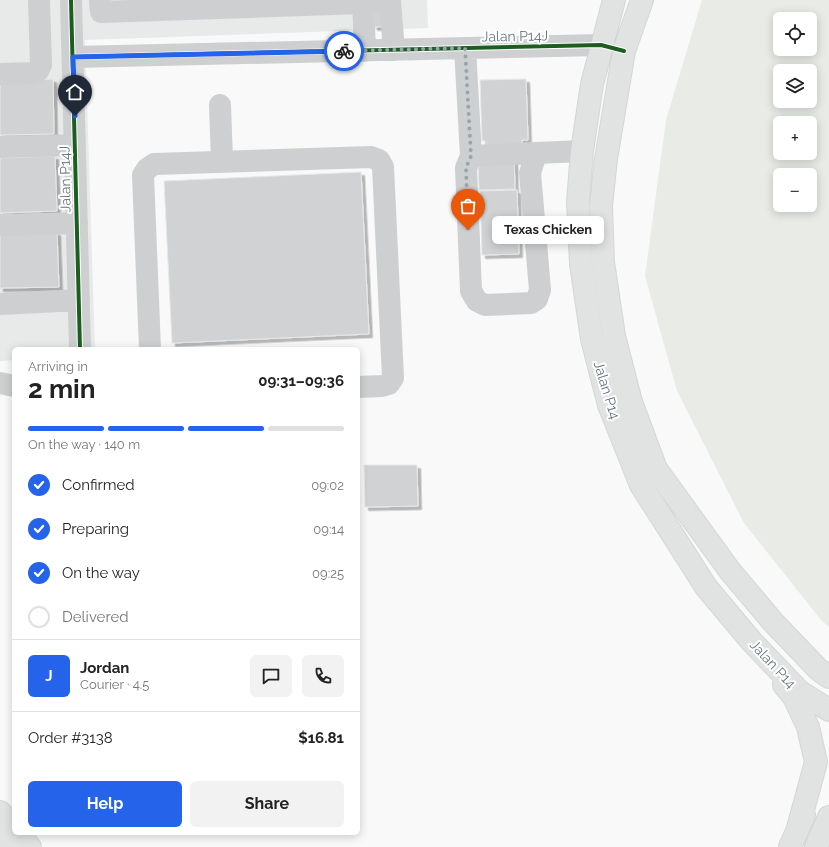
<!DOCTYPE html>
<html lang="en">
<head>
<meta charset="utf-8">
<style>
	:root { --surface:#fff; --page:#f2f2f2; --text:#222; --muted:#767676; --line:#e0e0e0; --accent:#2563eb }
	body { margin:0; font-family:Raleway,sans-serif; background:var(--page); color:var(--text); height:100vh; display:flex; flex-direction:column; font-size:15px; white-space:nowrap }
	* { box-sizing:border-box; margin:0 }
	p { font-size:13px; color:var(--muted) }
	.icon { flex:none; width:22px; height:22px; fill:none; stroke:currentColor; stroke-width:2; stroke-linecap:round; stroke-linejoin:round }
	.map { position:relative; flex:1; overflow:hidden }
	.sheet { position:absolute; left:12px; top:347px; width:348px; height:488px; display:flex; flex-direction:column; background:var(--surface); border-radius:6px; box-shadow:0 2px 10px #0003 }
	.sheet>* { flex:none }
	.tools { position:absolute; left:773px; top:12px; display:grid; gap:8px }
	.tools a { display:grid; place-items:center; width:44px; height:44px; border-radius:6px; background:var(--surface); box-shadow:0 2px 10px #0003; font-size:20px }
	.pin { position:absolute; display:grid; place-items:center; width:34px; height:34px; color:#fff; margin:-41px -17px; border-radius:50% 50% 50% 0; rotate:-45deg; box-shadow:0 0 4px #0007 }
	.pin .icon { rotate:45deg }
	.courier { position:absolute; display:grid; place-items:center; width:40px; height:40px; margin:-20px; border:3px solid #2563eb; border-radius:50%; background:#fff; color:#222; box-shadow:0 1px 5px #0007 }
	.bubble { position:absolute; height:28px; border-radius:6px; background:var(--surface); box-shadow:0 2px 10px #0003; font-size:13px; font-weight:700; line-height:28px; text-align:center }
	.headline em { font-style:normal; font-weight:700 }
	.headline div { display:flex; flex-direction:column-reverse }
	.headline { display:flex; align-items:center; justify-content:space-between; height:68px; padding:0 16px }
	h1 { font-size:26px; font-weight:700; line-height:30px }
	.bar { display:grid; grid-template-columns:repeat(4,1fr); gap:6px 4px; align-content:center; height:48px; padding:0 16px }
	.bar i { height:5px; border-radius:3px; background:var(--line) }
	.bar .current { background:var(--accent) }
	.bar p { grid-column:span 4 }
	.line { display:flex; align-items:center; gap:10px; padding:0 16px; border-top:1px solid var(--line) }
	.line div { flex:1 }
	.round { display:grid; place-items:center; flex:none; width:42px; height:42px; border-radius:6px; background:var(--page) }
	ol { padding:0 16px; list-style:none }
	li { display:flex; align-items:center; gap:12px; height:44px }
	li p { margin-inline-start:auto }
	li .icon { padding:4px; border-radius:50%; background:var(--accent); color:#fff; stroke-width:4 }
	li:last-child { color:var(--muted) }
	li i { width:22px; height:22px; border:2px solid var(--line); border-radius:50% }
	.button { display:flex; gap:8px; margin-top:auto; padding:8px 16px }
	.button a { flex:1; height:46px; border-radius:6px; background:var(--accent); color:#fff; font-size:16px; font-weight:700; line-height:46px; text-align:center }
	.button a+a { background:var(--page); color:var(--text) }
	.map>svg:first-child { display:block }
</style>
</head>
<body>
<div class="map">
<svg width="829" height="847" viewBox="0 0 829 847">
	<defs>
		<filter id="shadow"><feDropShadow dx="3.5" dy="3.5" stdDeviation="0" flood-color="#0004"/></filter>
	</defs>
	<rect width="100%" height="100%" fill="#f9f9f9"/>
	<path fill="#e8e9e9" d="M0,0H427L428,28L85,40L95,349H14V360L0,361Z"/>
	<path fill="#e8ebe6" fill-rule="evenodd" d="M702,0H829V627L821,620L744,523L677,391L645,276L666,120ZM780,19H810V49H780ZM780,71H810V101H780ZM780,123H810V153H780ZM780,175H810V205H780Z"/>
	<path fill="#d0d2d3" stroke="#e8e8e8" filter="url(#shadow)" d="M396,9V26L374,27V10Z
		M53,79L54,134L0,135V81Z
		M526,79L528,140H522L523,157L485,158V141H482L480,80Z
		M55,156L57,211L0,213V158Z
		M514,157L515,189L479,190L478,159Z
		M361,172L369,334L172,343L164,181Z
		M517,190L519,254L482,255L480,191Z
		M57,232L59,287L0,288V233Z
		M364,465H417L418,506L365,507Z"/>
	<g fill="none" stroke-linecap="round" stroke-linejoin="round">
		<g stroke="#d5d6d7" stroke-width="24">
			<path id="major" d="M614,0L592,84L582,151L578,202L581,264L592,339L609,405L641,485L706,587L752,642L800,692L829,710
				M642,0L624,51L606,159L601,206L603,262L614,336L631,402L656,469L730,571L773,622L819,670L829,677
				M784,685L794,697L808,727L816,762L798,828
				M0,812L14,828
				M18,833L30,847
				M0,839L7,847
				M790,847L804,815
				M816,847L829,817"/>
		</g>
		<path stroke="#cecfd0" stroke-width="22" d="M71,0L80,349
			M100,0L101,12L160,10
			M159,0L160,10L390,2V0
			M363,2L365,51
			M390,2L394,50
			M465,48L471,156
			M73,57L601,45L624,51
			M0,74L33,73L38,71L41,65L39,0
			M220,105L222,161
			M0,147L75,145
			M536,154L530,173L540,290L537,299L531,303L485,305L477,301L471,291L466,168L471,156L582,151
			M0,225L77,223
			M0,304L79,300
			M150,349L143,175L147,169L154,164L371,157L379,160L383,167L393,378L389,384L382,386L358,387
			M0,383L14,386"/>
		<use href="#major" stroke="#e1e2e2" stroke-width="22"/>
		<g stroke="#fff" stroke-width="6">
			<path id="cycleway" d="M71,0L80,349
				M73,57L601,45L624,51"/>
		</g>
		<use href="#cycleway" stroke="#1b5e20" stroke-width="4"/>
	</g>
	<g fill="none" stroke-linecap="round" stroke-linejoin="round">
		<path stroke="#99a4ac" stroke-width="4" stroke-dasharray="0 7.2" d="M344,51L465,48L471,156L466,168L468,230"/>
		<path stroke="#2563eb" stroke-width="5" d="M75,116L73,57L344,51"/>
	</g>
	<g text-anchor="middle" stroke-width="4" stroke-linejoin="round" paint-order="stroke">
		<g font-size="14" fill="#657683" stroke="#fff">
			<text transform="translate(515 36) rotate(-1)" y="5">Jalan P14J</text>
			<text transform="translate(65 179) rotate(-91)" y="5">Jalan P14J</text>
			<text transform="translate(607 390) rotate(73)" y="5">Jalan P14</text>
			<text transform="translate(773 664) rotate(47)" y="5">Jalan P14</text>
		</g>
	</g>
</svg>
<div class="tools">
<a><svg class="icon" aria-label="locate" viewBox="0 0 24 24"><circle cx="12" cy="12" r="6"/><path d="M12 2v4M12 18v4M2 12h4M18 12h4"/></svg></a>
<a><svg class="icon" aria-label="layers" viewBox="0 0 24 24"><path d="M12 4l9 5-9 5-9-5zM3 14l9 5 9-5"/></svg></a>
<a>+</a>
<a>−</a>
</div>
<div class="pin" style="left:468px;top:230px;background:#ea580c"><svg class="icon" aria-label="bag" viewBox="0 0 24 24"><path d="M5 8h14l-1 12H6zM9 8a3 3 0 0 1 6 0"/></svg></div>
<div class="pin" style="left:75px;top:116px;background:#1f2937"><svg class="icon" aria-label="home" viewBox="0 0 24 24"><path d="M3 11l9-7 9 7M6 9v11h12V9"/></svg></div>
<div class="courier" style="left:344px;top:51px"><svg class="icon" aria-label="bike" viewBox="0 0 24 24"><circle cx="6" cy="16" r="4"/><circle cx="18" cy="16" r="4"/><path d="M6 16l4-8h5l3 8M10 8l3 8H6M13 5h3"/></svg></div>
<div class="bubble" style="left:492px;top:216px;width:112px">Texas Chicken</div>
<section class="sheet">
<div class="headline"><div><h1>2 min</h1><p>Arriving in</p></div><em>09:31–09:36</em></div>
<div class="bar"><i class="current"></i><i class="current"></i><i class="current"></i><i></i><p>On the way · 140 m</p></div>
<ol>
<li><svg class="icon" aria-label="check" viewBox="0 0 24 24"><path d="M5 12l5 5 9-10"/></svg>Confirmed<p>09:02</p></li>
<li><svg class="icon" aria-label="check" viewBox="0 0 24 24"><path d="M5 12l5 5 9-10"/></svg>Preparing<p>09:14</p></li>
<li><svg class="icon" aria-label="check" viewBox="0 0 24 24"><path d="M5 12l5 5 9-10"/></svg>On the way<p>09:25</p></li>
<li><i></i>Delivered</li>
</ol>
<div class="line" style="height:72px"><b class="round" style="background:var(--accent);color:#fff">J</b><div><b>Jordan</b><p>Courier · 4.5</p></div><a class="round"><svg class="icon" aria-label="chat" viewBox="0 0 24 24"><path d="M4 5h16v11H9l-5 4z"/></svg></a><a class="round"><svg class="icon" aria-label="phone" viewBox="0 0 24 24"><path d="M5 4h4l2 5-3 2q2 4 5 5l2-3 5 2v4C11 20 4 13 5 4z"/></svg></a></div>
<div class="line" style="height:52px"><div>Order #3138</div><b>$16.81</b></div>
<div class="button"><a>Help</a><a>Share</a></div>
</section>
</div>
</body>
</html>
